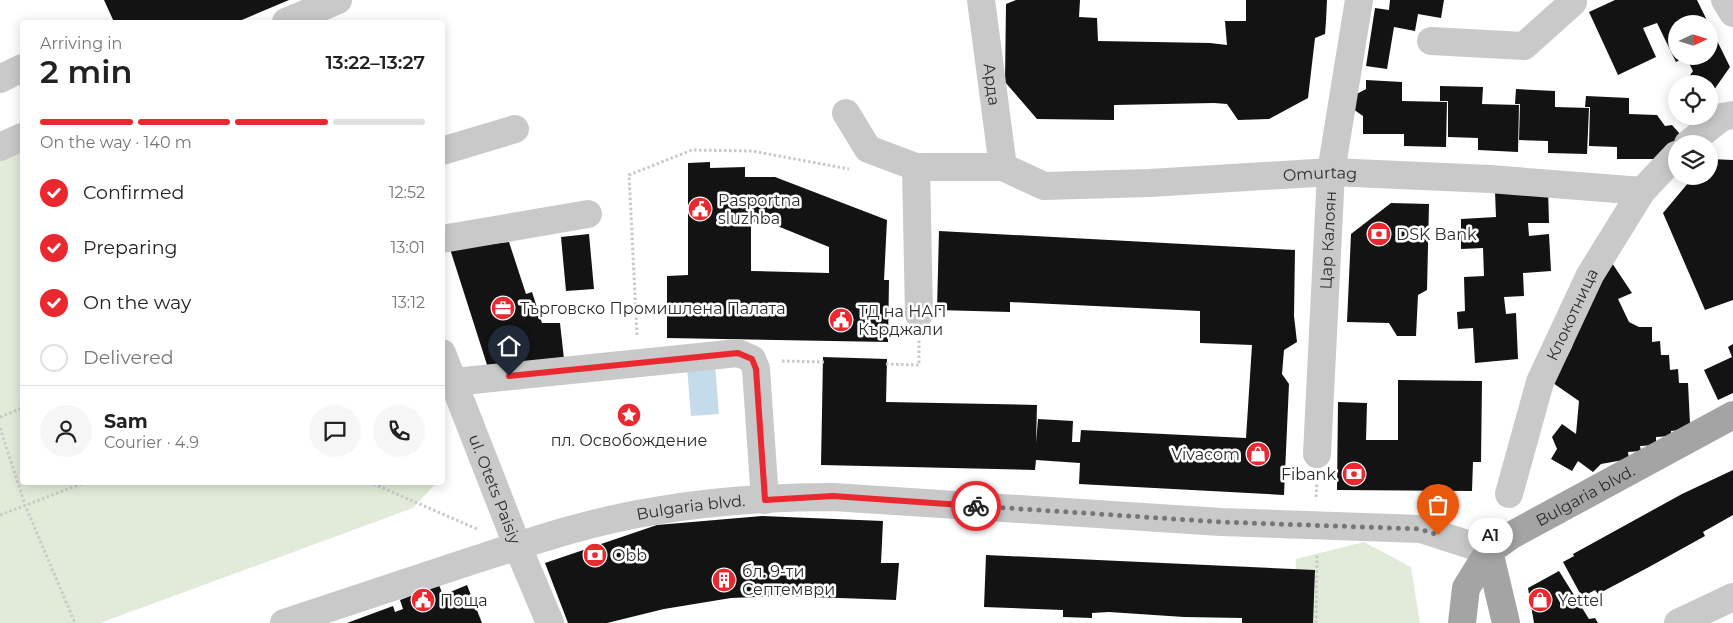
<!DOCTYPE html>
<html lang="en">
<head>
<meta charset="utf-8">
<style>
	:root { --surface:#fff; --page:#f6f6f6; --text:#222; --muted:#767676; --line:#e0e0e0; --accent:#ea282f }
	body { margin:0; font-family:Montserrat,sans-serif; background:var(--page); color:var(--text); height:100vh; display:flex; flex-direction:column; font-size:19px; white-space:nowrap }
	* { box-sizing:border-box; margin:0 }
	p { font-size:16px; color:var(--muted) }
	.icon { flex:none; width:28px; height:28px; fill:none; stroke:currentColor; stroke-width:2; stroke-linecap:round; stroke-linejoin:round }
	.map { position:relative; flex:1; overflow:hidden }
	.panel { position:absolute; left:20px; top:20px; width:425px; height:465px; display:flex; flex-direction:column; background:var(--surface); border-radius:5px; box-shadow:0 2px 12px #0003 }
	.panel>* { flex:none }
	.needle { width:32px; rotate:86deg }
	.buttons { position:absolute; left:1668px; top:15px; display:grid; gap:10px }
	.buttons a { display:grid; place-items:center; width:50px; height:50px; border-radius:50%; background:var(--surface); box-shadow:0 2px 12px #0003; font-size:25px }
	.pin { position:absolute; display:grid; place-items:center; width:42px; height:42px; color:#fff; margin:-51px -21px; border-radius:50% 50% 50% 0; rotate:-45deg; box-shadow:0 0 5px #0007 }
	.pin .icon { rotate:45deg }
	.courier { position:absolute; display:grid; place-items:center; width:50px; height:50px; margin:-25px; border:4px solid #ea282f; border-radius:50%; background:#fff; color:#222; box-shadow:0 1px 6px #0007 }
	.bubble { position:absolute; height:35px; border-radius:18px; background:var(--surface); box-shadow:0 2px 12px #0003; font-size:16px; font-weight:600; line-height:35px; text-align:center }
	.summary em { font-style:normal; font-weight:600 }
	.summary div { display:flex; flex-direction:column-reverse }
	.summary { display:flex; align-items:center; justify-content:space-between; height:85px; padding:0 20px }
	h1 { font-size:32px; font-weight:600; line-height:38px }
	.bar { display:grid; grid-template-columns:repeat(4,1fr); gap:8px 5px; align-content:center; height:60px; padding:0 20px }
	.bar i { height:6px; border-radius:4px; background:var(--line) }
	.bar .active { background:var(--accent) }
	.bar p { grid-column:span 4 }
	.line { display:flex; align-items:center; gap:12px; padding:0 20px; border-top:1px solid var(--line) }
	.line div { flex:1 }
	.round { display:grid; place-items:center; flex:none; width:52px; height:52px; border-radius:26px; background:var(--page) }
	ol { padding:0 20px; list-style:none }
	li { display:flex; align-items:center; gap:15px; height:55px }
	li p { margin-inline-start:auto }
	li .icon { padding:5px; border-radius:50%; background:var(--accent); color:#fff; stroke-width:4 }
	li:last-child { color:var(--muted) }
	li i { width:28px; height:28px; border:2px solid var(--line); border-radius:50% }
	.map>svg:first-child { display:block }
</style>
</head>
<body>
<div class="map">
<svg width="1733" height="623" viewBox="0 0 1733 623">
	<rect width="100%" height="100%" fill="#fff"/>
	<path fill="#e2ebd9" d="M22,130V482L436,483L413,508L100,623H0V140Z
		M1364,542L1411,567L1420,623H1293L1296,559Z"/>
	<path fill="#c4dbec" d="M715,365L719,414L691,416L687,367Z"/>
	<path fill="#131313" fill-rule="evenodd" d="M104,0H289L237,22H114Z
		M1016,0H1080L1079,17L1097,18L1098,41L1210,43L1227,45L1225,21H1246V0H1327L1326,21L1325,34L1315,38L1308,98L1269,119L1238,120L1227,104L1214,103L1114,105V120L1037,119L1005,82L1006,4Z
		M1390,0H1444L1441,18L1418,14L1415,31L1394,27L1387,69L1366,66L1375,8L1389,10Z
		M1615,0H1697L1730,67L1709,97V84H1684L1693,71L1686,57L1676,62L1657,23L1643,28L1656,57L1618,75L1589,12ZM1676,24H1709V56H1676Z
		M1366,80L1402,82V101L1447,102L1446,147L1404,146V134H1363V116L1353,109V96L1366,89Z
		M1440,86L1483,87L1482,104L1519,105L1518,152L1478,150V138L1448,137V101H1440Z
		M1516,89L1555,91V107L1589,108L1587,154L1548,153V141L1519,140L1520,104H1515Z
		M1586,96L1629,98V114L1657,115L1665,126L1672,125L1680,134L1665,159H1617V147L1589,146L1590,107H1585Z
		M1709,159L1733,160V300L1705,310L1663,213L1694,176H1709Z
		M710,162V168L745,167V177H775L887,220L884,280H889L888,342L667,338V276L688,275V163ZM751,222L770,223L829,247V273L751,271Z
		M1548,188L1549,223H1528L1529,236L1549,234L1551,271L1523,273L1524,296L1504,297L1506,314L1516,313L1518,359L1475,363L1473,328L1458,329L1457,312L1465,311L1464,277L1484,276L1483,248L1461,249V219L1496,217L1495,192Z
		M1391,203L1429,204L1427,290L1418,295L1416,336H1397L1389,323L1347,322L1351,234Z
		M939,231L1295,250L1294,316L1297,342L1284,350L1282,374L1289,384L1284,495L1079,484L1080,463L1036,460L1035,470L821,465L823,357L887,359L886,402L1037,405L1036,443L1038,419L1073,421L1072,442H1080L1081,430L1246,438L1252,345L1200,343V311L1010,302V312L937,310Z
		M589,234L594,289L566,291L561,237Z
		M509,242L526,294L532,292L542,323H560L564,359L489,371L450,249Z
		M1610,260L1632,293L1618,299L1629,322L1639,327H1652V342L1660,341L1661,355H1669L1670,370L1678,369L1679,383H1688L1690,424H1688V429L1671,431V436L1656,437V445L1640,446L1641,451L1628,452L1629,459L1601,464L1593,472L1578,461L1572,471L1551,459L1557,449L1552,437L1562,424L1576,434L1579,401L1553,383L1572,347L1578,321Z
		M1733,344V393L1718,400L1704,370L1732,357L1728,347Z
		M1398,380L1482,381L1481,462H1473L1472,491L1337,490L1338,402L1367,403L1366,440H1398Z
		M1733,470V515L1703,532L1705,536L1649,567L1598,594L1595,590L1582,597L1563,562L1574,556L1573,554L1682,494Z
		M762,516L883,521L881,563H899L896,600L782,596L731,598L664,609L607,623H568L545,563L657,525Z
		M986,555L1315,570L1313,623H1242V618L1184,617L1109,612L1092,613V618L1063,617V610L984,607Z
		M1559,571L1589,619L1595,618L1598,623H1534L1528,588Z
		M439,585L443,595L467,585L482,623H347L393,606L395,612L403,609L400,600Z"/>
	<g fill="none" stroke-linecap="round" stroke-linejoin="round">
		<path stroke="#c9c9c9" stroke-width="3" stroke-dasharray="2.5 2.5" stroke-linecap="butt" d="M637,335L629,175L692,150L752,151L849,169
			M782,361L824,362
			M886,364L919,365V340
			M0,417L22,408
			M0,428L25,505L75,623
			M369,482L477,529
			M1316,497L1317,481
			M0,515L86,482
			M1316,623L1317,554"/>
		<g stroke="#c9c9c9" stroke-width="28">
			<path id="s1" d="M981,0L1003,167"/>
			<path d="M1725,0L1733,13"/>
			<path d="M286,22L338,0"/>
			<path d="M1431,41L1524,46L1573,2"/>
			<path d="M0,79L22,68"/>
			<path id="s2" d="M846,113L868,149L916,167H1003L1044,186L1150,183L1331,172L1490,179L1642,191"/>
			<path d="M1688,144L1722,117L1733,115"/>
			<path d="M0,147L22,137"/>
			<path d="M442,151L515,129"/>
			<path d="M916,167L919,314"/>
			<path d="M442,239L588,214"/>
			<path id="s3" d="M442,353L517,545L550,623"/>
			<path d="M454,382L738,353L752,359L756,369L765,500"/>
			<path id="s4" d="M1317,454L1331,172L1359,0"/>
			<path id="s5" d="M1509,494L1540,382L1590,275L1642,191L1676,155"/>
			<path id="s6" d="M284,623C346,603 407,582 468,562C530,542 591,521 655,511C713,501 774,497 833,497L1221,522L1421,529L1489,551"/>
			<path d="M1678,623L1733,597"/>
		</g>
		<g stroke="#a4a4a4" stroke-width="28">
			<path d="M1489,551L1506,623"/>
			<path id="s7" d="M1462,623L1466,588L1489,551L1510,536L1733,415"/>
		</g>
	</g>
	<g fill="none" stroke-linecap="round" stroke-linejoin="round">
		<path stroke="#767676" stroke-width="5" stroke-dasharray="0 9" d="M976,506L1221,522L1420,529L1438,535"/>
		<path stroke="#ea282f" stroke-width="6" d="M509,376L738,353L752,359L756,369L765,500L833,496L976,506"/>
	</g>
	<defs>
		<g id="civic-disc" transform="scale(1.25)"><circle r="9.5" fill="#ea282f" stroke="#fff"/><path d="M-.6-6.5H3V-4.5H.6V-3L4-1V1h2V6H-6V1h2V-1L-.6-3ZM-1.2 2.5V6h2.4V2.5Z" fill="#fff"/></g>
		<g id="bank-disc" transform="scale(1.25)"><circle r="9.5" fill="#ea282f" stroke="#fff"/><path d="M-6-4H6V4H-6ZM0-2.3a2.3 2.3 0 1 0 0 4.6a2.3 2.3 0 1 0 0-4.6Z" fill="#fff"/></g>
		<g id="office-disc" transform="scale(1.25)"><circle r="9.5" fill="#ea282f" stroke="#fff"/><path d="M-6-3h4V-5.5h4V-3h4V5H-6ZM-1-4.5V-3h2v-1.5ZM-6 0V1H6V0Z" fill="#fff"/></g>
		<g id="sight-disc" transform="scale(1.25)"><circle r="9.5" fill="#ea282f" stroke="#fff"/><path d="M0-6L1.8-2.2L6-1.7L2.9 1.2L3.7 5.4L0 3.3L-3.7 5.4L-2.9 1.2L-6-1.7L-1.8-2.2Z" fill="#fff"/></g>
		<g id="shop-disc" transform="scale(1.25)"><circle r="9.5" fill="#ea282f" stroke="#fff"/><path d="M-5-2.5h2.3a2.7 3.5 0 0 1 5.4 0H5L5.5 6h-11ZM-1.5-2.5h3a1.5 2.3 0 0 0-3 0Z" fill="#fff"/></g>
		<g id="building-disc" transform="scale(1.25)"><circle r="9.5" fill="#ea282f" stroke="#fff"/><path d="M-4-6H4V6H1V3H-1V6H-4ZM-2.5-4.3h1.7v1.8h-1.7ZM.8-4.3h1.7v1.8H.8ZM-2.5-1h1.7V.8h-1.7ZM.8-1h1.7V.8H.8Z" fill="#fff"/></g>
	</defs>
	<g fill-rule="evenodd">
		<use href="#civic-disc" x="700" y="209"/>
		<use href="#bank-disc" x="1379" y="234"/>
		<use href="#office-disc" x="503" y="308"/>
		<use href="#civic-disc" x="841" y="320"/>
		<use href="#sight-disc" x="629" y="415"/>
		<use href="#shop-disc" x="1258" y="454"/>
		<use href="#bank-disc" x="1354" y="474"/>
		<use href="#bank-disc" x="595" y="555"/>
		<use href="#building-disc" x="724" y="580"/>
		<use href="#civic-disc" x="423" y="600"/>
		<use href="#shop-disc" x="1540" y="600"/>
	</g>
	<g text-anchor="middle" stroke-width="5" stroke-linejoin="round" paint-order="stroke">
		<g font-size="16" fill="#2c2c2c" stroke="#fff">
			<text dy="6" stroke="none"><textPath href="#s1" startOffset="85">Арда</textPath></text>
			<text dy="6" stroke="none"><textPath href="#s2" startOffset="502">Omurtag</textPath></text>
			<text dy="6" stroke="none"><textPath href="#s4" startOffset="214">Цар Калоян</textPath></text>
			<text dy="6" stroke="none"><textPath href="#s5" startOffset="191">Клокотница</textPath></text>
			<text dy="6" stroke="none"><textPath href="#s3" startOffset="146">ul. Otets Paisiy</textPath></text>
			<text dy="6" stroke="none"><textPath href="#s7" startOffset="190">Bulgaria blvd.</textPath></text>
			<text dy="6" stroke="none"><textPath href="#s6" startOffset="424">Bulgaria blvd.</textPath></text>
		</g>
		<g font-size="16" fill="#2c2c2c" stroke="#fff" text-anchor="start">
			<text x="718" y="206">Pasportna<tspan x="718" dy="18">sluzhba</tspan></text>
			<text x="1396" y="240">DSK Bank</text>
			<text x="520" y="314">Търговско Промишлена Палата</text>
			<text x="858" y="317">ТД на НАП<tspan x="858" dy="18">Кърджали</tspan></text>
			<text x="629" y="446" text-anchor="middle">пл. Освобождение</text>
			<text x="1240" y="460" text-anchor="end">Vivacom</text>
			<text x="1336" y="480" text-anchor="end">Fibank</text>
			<text x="612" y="561">Obb</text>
			<text x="742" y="577">бл. 9-ти<tspan x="742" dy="18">Септември</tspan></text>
			<text x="440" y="606">Поща</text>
			<text x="1558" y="606">Yettel</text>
		</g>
	</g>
</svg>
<div class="buttons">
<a><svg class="needle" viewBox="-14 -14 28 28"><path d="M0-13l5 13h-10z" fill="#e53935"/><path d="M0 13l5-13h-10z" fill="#767676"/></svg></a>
<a><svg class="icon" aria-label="locate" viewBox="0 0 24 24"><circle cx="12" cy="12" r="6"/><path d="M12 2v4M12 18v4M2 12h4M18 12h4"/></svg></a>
<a><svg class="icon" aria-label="layers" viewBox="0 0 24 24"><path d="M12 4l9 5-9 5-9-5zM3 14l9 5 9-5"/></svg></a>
</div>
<div class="pin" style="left:1438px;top:535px;background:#ea580c"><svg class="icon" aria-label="bag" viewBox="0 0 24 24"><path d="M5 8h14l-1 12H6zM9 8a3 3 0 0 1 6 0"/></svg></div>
<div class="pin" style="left:509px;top:376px;background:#1f2937"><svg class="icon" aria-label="home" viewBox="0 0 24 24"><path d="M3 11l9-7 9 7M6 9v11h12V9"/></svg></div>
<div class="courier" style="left:976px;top:506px"><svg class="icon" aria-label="bike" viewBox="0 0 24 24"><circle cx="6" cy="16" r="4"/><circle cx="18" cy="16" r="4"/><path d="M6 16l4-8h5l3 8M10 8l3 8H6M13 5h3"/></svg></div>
<div class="bubble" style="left:1468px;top:518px;width:45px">A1</div>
<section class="panel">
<div class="summary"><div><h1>2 min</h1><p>Arriving in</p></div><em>13:22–13:27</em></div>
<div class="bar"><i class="active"></i><i class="active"></i><i class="active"></i><i></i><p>On the way · 140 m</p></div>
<ol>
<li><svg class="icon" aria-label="check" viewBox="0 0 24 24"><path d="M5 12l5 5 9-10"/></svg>Confirmed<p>12:52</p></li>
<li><svg class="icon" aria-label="check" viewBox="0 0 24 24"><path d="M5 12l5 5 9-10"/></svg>Preparing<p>13:01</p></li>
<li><svg class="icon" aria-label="check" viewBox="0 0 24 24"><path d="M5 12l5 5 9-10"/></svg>On the way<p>13:12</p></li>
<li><i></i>Delivered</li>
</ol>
<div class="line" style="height:90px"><a class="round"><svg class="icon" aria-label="person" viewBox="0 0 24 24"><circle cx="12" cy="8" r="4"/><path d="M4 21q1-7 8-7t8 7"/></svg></a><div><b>Sam</b><p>Courier · 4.9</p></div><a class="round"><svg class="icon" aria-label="chat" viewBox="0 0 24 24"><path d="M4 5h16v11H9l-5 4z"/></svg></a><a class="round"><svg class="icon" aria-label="phone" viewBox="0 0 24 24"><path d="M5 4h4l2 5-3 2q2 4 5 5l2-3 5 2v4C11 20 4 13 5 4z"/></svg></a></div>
</section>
</div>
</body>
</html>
